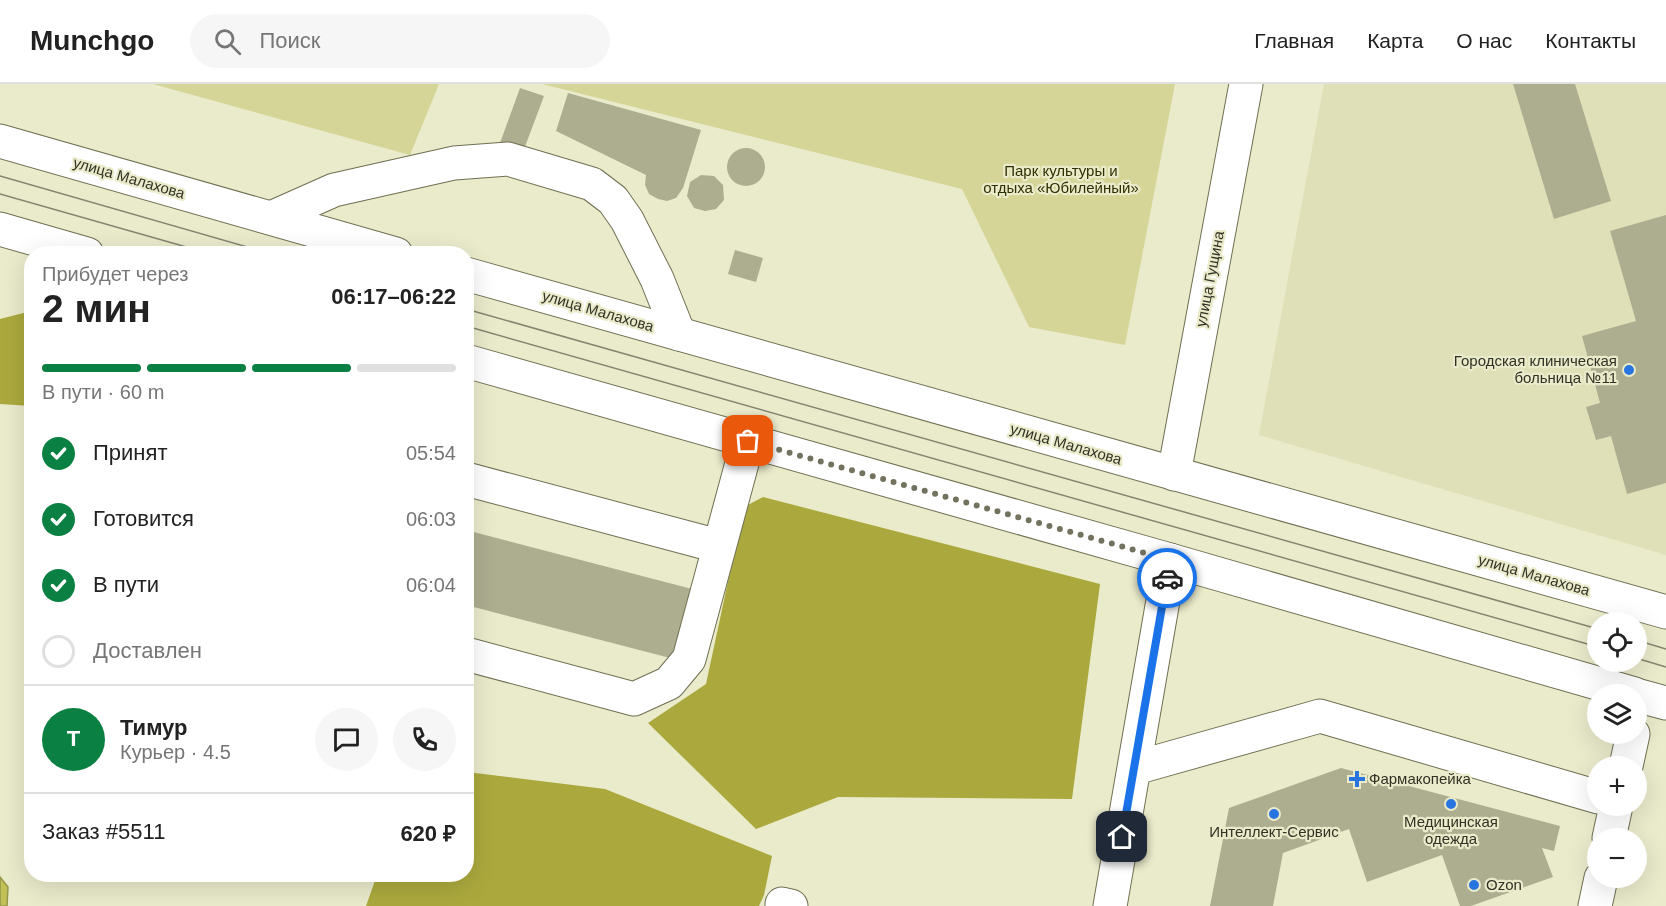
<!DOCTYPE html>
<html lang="ru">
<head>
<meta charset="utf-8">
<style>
	:root { --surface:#fff; --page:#f6f6f6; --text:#222; --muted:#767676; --line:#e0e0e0; --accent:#0b8043 }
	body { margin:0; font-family:Arial,sans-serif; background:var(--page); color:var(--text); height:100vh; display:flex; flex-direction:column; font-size:22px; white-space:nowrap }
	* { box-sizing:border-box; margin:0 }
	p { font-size:20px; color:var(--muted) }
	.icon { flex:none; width:33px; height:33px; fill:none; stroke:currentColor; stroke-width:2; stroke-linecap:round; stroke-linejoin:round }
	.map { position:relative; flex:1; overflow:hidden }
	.sheet { position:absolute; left:24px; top:162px; width:450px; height:636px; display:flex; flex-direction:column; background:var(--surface); border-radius:24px; box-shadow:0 6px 24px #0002 }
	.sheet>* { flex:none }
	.controls { position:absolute; left:1587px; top:528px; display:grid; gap:12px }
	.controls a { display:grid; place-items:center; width:60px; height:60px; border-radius:50%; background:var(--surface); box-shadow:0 6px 24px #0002; font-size:30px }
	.pin { position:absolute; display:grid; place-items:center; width:51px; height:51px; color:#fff; margin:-26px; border-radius:12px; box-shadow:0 3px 9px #0006 }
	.courier { position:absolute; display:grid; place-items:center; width:60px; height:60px; margin:-30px; border:4px solid #1a73e8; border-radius:50%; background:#fff; color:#222; box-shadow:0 2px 8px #0007 }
	.headline em { font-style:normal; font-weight:800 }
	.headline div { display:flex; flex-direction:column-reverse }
	.headline { display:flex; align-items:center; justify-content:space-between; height:102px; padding:0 18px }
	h1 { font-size:39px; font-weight:800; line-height:45px }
	.bar { display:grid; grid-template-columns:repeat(4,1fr); gap:9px 6px; align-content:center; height:72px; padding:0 18px }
	.bar i { height:8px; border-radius:4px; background:var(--line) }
	.bar .active { background:var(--accent) }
	.bar p { grid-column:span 4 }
	.line { display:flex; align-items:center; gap:15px; padding:0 18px; border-top:2px solid var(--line) }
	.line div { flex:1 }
	.round { display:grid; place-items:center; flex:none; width:63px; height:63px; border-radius:32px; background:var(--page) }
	ol { padding:0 18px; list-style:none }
	li { display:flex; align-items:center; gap:18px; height:66px }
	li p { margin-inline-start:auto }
	li .icon { padding:6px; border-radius:50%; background:var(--accent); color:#fff; stroke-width:4 }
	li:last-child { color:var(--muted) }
	li i { width:33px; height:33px; border:3px solid var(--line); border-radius:50% }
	header { display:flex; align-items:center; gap:36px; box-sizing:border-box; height:84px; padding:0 30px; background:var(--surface); border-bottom:2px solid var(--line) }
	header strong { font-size:28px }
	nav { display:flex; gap:33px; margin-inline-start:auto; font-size:21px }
	.search { width:420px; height:54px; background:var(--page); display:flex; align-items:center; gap:15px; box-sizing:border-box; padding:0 21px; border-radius:33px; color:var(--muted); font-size:22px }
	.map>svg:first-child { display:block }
</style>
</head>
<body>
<header>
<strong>Munchgo</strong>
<div class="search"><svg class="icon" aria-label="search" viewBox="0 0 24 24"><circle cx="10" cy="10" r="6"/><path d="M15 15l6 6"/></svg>Поиск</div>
<nav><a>Главная</a><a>Карта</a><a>О нас</a><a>Контакты</a></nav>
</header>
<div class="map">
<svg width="1666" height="822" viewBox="0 0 1666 822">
	<rect width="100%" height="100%" fill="#eaebcb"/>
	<path fill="#dfdfb8" d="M1324,0H1666V471L1259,351Z"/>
	<path fill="#d5d597" d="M153,0H439L410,71Z
		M542,0H1175L1125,261L1029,243L962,105Z"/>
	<path fill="#aba93d" d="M31,227V322L0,320V235Z
		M763,413L1100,500L1072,715L838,713L756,745L648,639L706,600L744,423Z
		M467,688L605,705L772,772L764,811L759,822H366L377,791L466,790Z"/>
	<path fill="#c2c157" stroke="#969648" stroke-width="1.5" d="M0,793L8,803L7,822H0Z"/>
	<path fill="#adae90" d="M1513,0H1575L1611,117L1554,135Z
		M520,4L544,12L523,68L502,65L500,59Z
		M568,9L701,46L683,104L676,114L667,117L658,115L649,110L645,101L646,91L556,47Z
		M727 83a19 19 0 1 1 38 0a19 19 0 1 1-38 0Z
		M701,91L714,92L723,101L724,116L716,125L705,127L694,124L687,112L690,98Z
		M1666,131V399L1627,410L1611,352L1596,356L1586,323L1600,319L1582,252L1636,237L1610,147Z
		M735,166L763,174L756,198L728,190Z
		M466,446L692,505L674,575L466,521Z
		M1341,684L1560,742L1554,767L1542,764L1553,793L1471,822H1460L1442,771L1367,798L1349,745L1283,769L1273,822H1210L1229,724Z"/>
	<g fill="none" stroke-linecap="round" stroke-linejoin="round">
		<g stroke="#6f6f53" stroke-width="35">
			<path id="minor" d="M271,134L334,106L454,79L508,75L592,100L613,116L627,136L657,195L679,250
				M1174,390L1246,0
				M466,395L718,462
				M466,570L634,615L669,599L689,575L748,357
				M1626,682L1633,650
				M1135,684L1320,632L1598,713
				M1609,754L1616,722
				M782,822V820L791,822
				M1110,822L1170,476
				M1595,822L1601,794"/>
		</g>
		<g stroke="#6f6f53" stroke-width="35">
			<path id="major" d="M0,57L396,170
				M0,145L87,170
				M466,190L1666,528
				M466,277L1170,476L1635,610
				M1636,611L1666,619"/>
		</g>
		<use href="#minor" stroke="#fff" stroke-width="33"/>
		<use href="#major" stroke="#fff" stroke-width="33"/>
		<path stroke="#858570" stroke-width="1.5" d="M0,92L272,170
			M0,110L211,170
			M466,225L1598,545
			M466,242L1598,563
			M1636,556L1666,565
			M1636,574L1666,583"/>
	</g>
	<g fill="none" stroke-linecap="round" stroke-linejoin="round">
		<path stroke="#72725f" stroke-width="6" stroke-dasharray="0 10.8" d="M748,357L1170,476L1167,494"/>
		<path stroke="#1a73e8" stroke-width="8" d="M1122,753L1167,494"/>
	</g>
	<g fill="#2975e0" stroke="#eaebcb" stroke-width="2">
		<circle cx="1629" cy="286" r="6"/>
		<path d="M1354 686h6v6h6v6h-6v6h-6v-6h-6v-6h6z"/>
		<circle cx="1451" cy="720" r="6"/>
		<circle cx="1274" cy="730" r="6"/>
		<circle cx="1474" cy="801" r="6"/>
	</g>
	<g text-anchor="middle" stroke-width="4.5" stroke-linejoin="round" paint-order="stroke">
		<g font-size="15" fill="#313002" stroke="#eaebcb">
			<text x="1061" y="92">Парк культуры и<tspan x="1061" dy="17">отдыха «Юбилейный»</tspan></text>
		</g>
		<g font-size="15" fill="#313125" stroke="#eaebcb">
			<text transform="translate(129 94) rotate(16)" y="5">улица Малахова</text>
			<text transform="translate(1210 195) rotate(-79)" y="5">улица Гущина</text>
			<text transform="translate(598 227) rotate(16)" y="5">улица Малахова</text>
			<text transform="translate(1066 360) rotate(16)" y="5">улица Малахова</text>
			<text transform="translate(1534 491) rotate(16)" y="5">улица Малахова</text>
		</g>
		<g font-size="15" fill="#313125" stroke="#eaebcb" text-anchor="start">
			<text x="1617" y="282" text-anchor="end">Городская клиническая<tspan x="1617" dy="17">больница №11</tspan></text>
			<text x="1369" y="700">Фармакопейка</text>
			<text x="1451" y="743" text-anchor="middle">Медицинская<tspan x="1451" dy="17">одежда</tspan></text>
			<text x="1274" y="753" text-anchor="middle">Интеллект-Сервис</text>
			<text x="1486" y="806">Ozon</text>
		</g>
	</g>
</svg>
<div class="controls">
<a><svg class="icon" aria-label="locate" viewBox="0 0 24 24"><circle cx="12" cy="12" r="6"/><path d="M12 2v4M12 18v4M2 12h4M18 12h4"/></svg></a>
<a><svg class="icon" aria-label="layers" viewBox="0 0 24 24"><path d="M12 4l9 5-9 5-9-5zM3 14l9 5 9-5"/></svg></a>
<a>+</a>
<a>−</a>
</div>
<div class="pin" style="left:748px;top:357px;background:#ea580c"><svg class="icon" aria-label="bag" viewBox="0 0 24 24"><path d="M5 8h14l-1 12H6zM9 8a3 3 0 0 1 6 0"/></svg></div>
<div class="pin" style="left:1122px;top:753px;background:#1f2937"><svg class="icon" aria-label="home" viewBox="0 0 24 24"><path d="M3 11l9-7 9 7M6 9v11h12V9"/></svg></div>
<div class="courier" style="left:1167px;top:494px"><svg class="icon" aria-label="car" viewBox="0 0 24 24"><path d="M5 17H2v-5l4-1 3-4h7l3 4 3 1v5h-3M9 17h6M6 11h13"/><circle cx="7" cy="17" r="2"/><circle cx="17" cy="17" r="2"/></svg></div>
<section class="sheet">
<div class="headline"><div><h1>2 мин</h1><p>Прибудет через</p></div><em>06:17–06:22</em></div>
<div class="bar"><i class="active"></i><i class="active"></i><i class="active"></i><i></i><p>В пути · 60 m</p></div>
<ol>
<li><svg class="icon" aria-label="check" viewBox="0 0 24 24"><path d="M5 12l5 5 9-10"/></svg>Принят<p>05:54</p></li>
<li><svg class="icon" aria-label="check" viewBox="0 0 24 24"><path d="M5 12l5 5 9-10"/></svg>Готовится<p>06:03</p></li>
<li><svg class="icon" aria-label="check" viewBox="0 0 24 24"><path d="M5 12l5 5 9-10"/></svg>В пути<p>06:04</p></li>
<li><i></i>Доставлен</li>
</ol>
<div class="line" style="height:108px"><b class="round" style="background:var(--accent);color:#fff">Т</b><div><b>Тимур</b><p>Курьер · 4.5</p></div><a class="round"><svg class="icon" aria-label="chat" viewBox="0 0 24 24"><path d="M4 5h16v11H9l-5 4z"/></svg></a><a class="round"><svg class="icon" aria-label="phone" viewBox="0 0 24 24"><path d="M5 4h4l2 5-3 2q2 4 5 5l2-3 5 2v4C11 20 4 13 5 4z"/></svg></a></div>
<div class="line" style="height:78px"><div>Заказ #5511</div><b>620 ₽</b></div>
</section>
</div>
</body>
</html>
